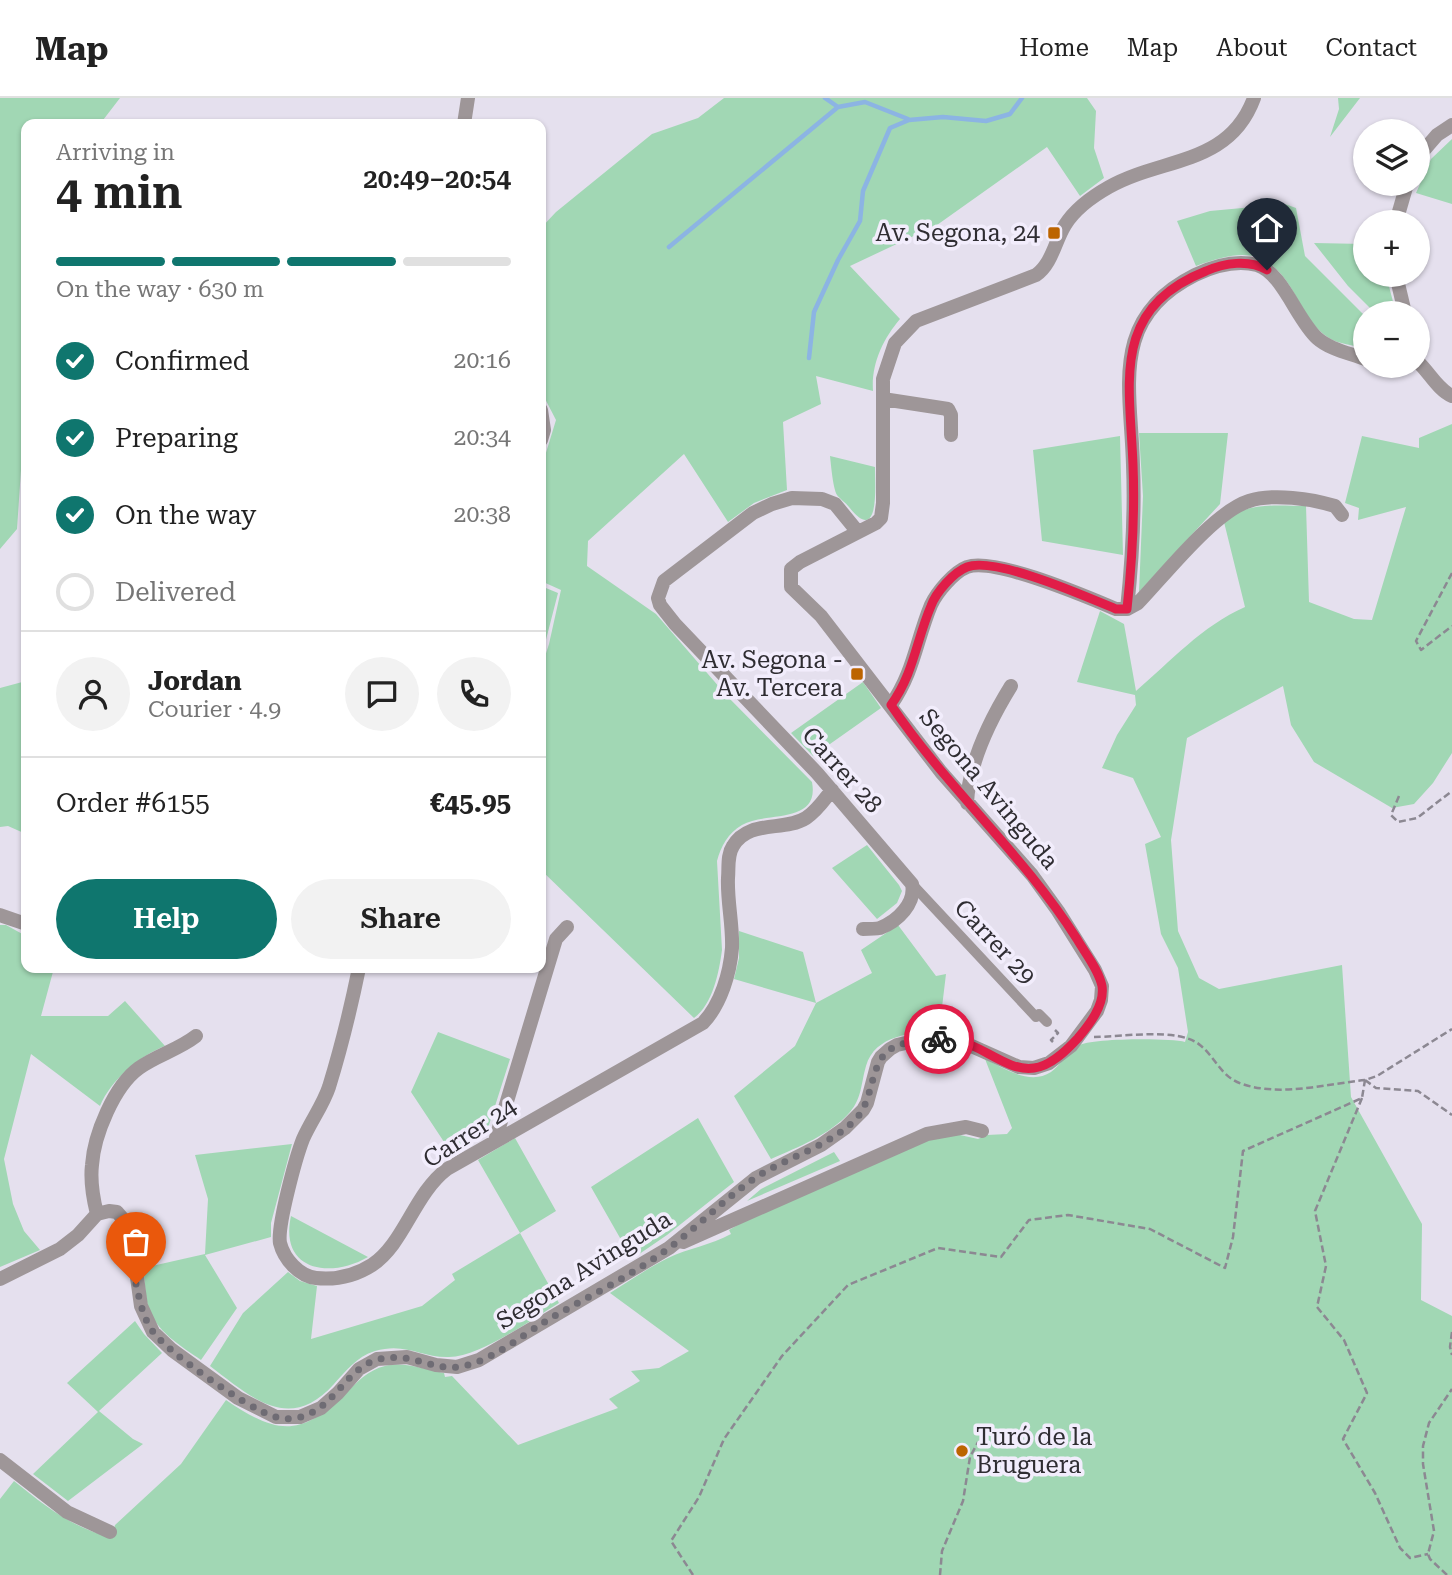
<!DOCTYPE html>
<html lang="en">
<head>
<meta charset="utf-8">
<style>
	:root { --surface:#fff; --page:#f2f2f2; --text:#222; --muted:#767676; --line:#e0e0e0; --accent:#0f766e }
	body { margin:0; font-family:"Roboto Serif",serif; background:var(--page); color:var(--text); height:100vh; display:flex; flex-direction:column; font-size:26px; white-space:nowrap }
	* { box-sizing:border-box; margin:0 }
	p { font-size:23px; color:var(--muted) }
	.icon { flex:none; width:38px; height:38px; fill:none; stroke:currentColor; stroke-width:2; stroke-linecap:round; stroke-linejoin:round }
	.map { position:relative; flex:1; overflow:hidden }
	.panel { position:absolute; left:21px; top:21px; width:525px; height:854px; display:flex; flex-direction:column; background:var(--surface); border-radius:14px; box-shadow:0 2px 5px #0004 }
	.panel>* { flex:none }
	.buttons { position:absolute; left:1353px; top:21px; display:grid; gap:14px }
	.buttons a { display:grid; place-items:center; width:77px; height:77px; border-radius:50%; background:var(--surface); box-shadow:0 2px 5px #0004; font-size:35px }
	.pin { position:absolute; display:grid; place-items:center; width:60px; height:60px; color:#fff; margin:-72px -30px; border-radius:50% 50% 50% 0; rotate:-45deg; box-shadow:0 0 7px #0007 }
	.pin .icon { rotate:45deg }
	.courier { position:absolute; display:grid; place-items:center; width:70px; height:70px; margin:-35px; border:5px solid #e11d48; border-radius:50%; background:#fff; color:#222; box-shadow:0 2px 9px #0007 }
	.headline em { font-style:normal; font-weight:600 }
	.headline div { display:flex; flex-direction:column-reverse }
	.headline { display:flex; align-items:center; justify-content:space-between; height:119px; padding:0 35px }
	h1 { font-size:46px; font-weight:600; line-height:52px }
	.bar { display:grid; grid-template-columns:repeat(4,1fr); gap:10px 7px; align-content:center; height:84px; padding:0 35px }
	.bar i { height:9px; border-radius:5px; background:var(--line) }
	.bar .current { background:var(--accent) }
	.bar p { grid-column:span 4 }
	.line { display:flex; align-items:center; gap:18px; padding:0 35px; border-top:2px solid var(--line) }
	.line div { flex:1 }
	.round { display:grid; place-items:center; flex:none; width:74px; height:74px; border-radius:37px; background:var(--page) }
	ol { padding:0 35px; list-style:none }
	li { display:flex; align-items:center; gap:21px; height:77px }
	li p { margin-inline-start:auto }
	li .icon { padding:7px; border-radius:50%; background:var(--accent); color:#fff; stroke-width:4 }
	li:last-child { color:var(--muted) }
	li i { width:38px; height:38px; border:4px solid var(--line); border-radius:50% }
	.action { display:flex; gap:14px; margin-top:auto; padding:14px 35px }
	.action a { flex:1; height:80px; border-radius:42px; background:var(--accent); color:#fff; font-size:28px; font-weight:600; line-height:80px; text-align:center }
	.action a+a { background:var(--page); color:var(--text) }
	header { display:flex; align-items:center; gap:42px; box-sizing:border-box; height:98px; padding:0 35px; background:var(--surface); border-bottom:2px solid var(--line) }
	header strong { font-size:33px }
	nav { display:flex; gap:38px; margin-inline-start:auto; font-size:24px }
	.map>svg:first-child { display:block }
</style>
</head>
<body>
<header>
<strong>Map</strong>
<nav><a>Home</a><a>Map</a><a>About</a><a>Contact</a></nav>
</header>
<div class="map">
<svg width="1452" height="1477" viewBox="0 0 1452 1477">
	<rect width="100%" height="100%" fill="#e5e0ee"/>
	<path fill="#a1d7b4" d="M0,0H120L100,26H26V298L17,431L0,451Z
		M724,0H1087L1096,13L1094,50L1104,80L1080,98L1047,49L937,127L850,168L900,221C883,241 871,266 873,293L816,278L821,306L783,324L787,392L754,405L728,424L684,356L588,443L587,468L656,516L727,598L812,684C820,727 766,713 742,727C728,735 721,748 717,763L722,852C719,874 713,906 694,920L541,772V571L549,546L561,492L541,483V360L545,358L556,322L541,293V130L556,114L652,36L698,20Z
		M1338,0H1360L1330,39L1339,11Z
		M1452,41V106L1416,95L1431,61Z
		M1285,106L1296,110L1305,158L1365,218V251C1354,247 1338,246 1329,240C1315,232 1306,215 1298,202C1271,151 1247,149 1196,168L1177,123L1210,113Z
		M1314,145L1365,146V177H1386L1396,215H1375L1348,188Z
		M1452,326V655L1433,685L1414,706L1392,710L1314,664L1291,627L1283,588L1187,640L1171,742L1178,833L1199,880L1219,891L1342,867L1351,999L1422,1126L1421,1202L1452,1218V1477H0V1401L14,1383C44,1407 73,1431 112,1439L115,1427L181,1366L226,1302C276,1336 300,1340 345,1296C357,1284 368,1272 385,1268C404,1263 424,1271 444,1275L445,1279L452,1278L518,1347L618,1310L609,1301L640,1283L631,1273L659,1270L689,1253L610,1195C629,1183 648,1170 668,1160C689,1150 711,1147 731,1136L729,1132L750,1120L921,1043L951,1035L978,1041L987,1037L1007,1036L1012,1030L985,961C1004,970 1030,988 1051,974C1061,967 1067,954 1078,948C1090,940 1170,940 1185,944L1188,934L1178,870L1161,836L1145,746L1161,739L1133,680L1102,670L1117,637L1136,607L1135,597L1077,584L1100,513L1124,526L1136,593C1171,563 1202,528 1245,509L1224,424C1246,403 1278,408 1306,408L1309,504L1354,521L1372,522L1406,409L1358,422L1359,410L1345,405L1362,338L1419,350V340Z
		M1139,335H1228L1220,406L1139,494L1143,398Z
		M1120,338L1123,457L1042,443L1033,352Z
		M830,358L875,369C875,388 880,448 849,409C846,405 839,400 837,397C833,390 831,367 830,358Z
		M541,488L558,495L541,561Z
		M26,583V736L8,728L0,729V590Z
		M863,584L881,610L813,658L791,635Z
		M867,747L899,787L902,793L897,805L877,821L832,770Z
		M0,827H6L26,838V870H54L41,918H108L125,903L165,948C139,958 111,982 100,1008L31,956L4,1061L13,1106L24,1133L40,1152L0,1169Z
		M898,827L936,878L946,876L939,934C912,934 875,937 866,968C861,985 862,1000 850,1014C830,1037 798,1049 771,1061L734,998L795,948L816,905L872,875L861,852Z
		M739,833L803,854L816,905L734,881L739,860Z
		M438,934L510,961L488,1030L483,1038L452,1056L411,994Z
		M698,1020L734,1084L667,1137L632,1161L591,1089Z
		M515,1040L556,1113L520,1135L559,1205C531,1222 481,1258 449,1259C422,1260 406,1244 375,1253C356,1259 346,1273 334,1286C289,1336 251,1299 210,1268L243,1215L288,1174L300,1183L317,1188L311,1241L422,1208L455,1182L452,1176L520,1135L478,1062Z
		M292,1046L271,1125V1139L205,1157L237,1210L201,1262C181,1248 155,1233 148,1208C145,1196 145,1182 143,1170L205,1156L208,1101L195,1057Z
		M834,1054L840,1063L747,1103L761,1091Z
		M291,1118L368,1159C330,1181 279,1173 291,1118Z
		M135,1223L144,1236L162,1255L99,1313L133,1341L143,1346L68,1403L33,1376L98,1314L67,1285Z"/>
	<g fill="none" stroke-linecap="round" stroke-linejoin="round">
		<path stroke="#8cb4e3" stroke-width="4.5" d="M825,0L838,9L865,4L908,21
			M669,149L838,9
			M809,260L814,214L838,162L860,123L863,93L890,30L909,22L943,19L986,23L1010,16L1022,0"/>
		<path stroke="#8c8892" stroke-width="2.5" stroke-dasharray="7 3.5" stroke-linecap="butt" d="M1452,475L1416,543L1421,552L1452,528
			M1399,698L1391,717L1398,724L1417,720L1452,693
			M1094,939C1121,939 1179,929 1200,947C1216,960 1221,979 1242,986C1281,999 1326,986 1365,982L1377,978L1452,931
			M1053,944L1051,942L1058,935L1055,932
			M1365,982L1376,990L1418,993L1452,1017
			M1362,1000L1315,1113L1326,1168L1317,1209L1344,1242L1367,1295L1343,1341L1375,1395L1400,1450L1410,1460L1428,1456
			M1452,1234L1450,1249L1452,1257
			M693,1477L671,1443L699,1399L724,1341L782,1258L848,1187L938,1150L1001,1159L1029,1122L1068,1117L1150,1131L1225,1170L1233,1139L1243,1053L1362,1000L1365,982
			M940,1477L942,1453L963,1403L970,1359L978,1344
			M1447,1477L1430,1461L1428,1456L1434,1433L1423,1366V1348L1429,1325L1452,1291"/>
		<path stroke="#9e9698" stroke-width="10" d="M912,786L1036,919L1039,916L1047,924"/>
		<path stroke="#9e9698" stroke-width="14" d="M464,26L468,0
			M1418,59L1437,37L1452,27
			M1396,124L1407,86
			M1396,177L1405,215
			M1418,264C1429,274 1438,292 1452,298
			M883,301L948,311L951,317V337
			M541,312L544,332L541,342
			M857,433L835,406L822,401L792,400L772,406L753,415L664,483L658,500L660,507L675,526L817,675L912,786C916,805 898,823 880,830C875,831 868,831 863,831
			M1127,511C1132,464 1135,414 1133,367C1131,289 1109,220 1195,177C1214,168 1237,162 1257,167C1282,174 1297,222 1317,240C1329,251 1349,255 1365,261
			M891,607C914,574 916,543 931,507C937,494 954,474 967,469C995,459 1087,499 1116,511H1127L1138,505C1165,477 1214,414 1249,403C1273,395 1312,401 1335,408L1342,417
			M967,705C969,664 990,622 1011,588
			M0,817L26,826
			M359,870C351,909 341,950 329,989C323,1007 311,1023 303,1041C296,1059 277,1128 280,1145C284,1161 299,1178 316,1180C336,1182 355,1178 372,1167C404,1146 414,1096 447,1071L703,925C721,906 730,875 732,850C733,827 727,803 728,780C729,769 727,757 733,748C749,721 784,734 806,720C817,713 824,702 832,692
			M495,1043L556,841L567,829
			M97,1116C93,1100 90,1084 92,1067C94,1037 114,988 139,970C157,957 178,952 196,938
			M683,1144L927,1036L966,1029L982,1033
			M0,1181L60,1151L78,1137L97,1116L109,1113L117,1114L130,1129L141,1208L153,1234L172,1252L238,1300L276,1319H300L321,1310L338,1295L359,1271L377,1261L407,1259L436,1267L457,1269L479,1262L669,1150L756,1080L821,1047L845,1030L863,1012L867,1005L878,964L881,959L890,951L897,947L927,940L958,942L1019,969L1034,970L1049,965L1071,948L1097,913L1101,902L1102,888L1095,872L1058,813L1032,777L941,674L821,518L791,489V471L800,464L876,425L881,420L883,405V281L895,245L916,223L1036,177C1052,166 1055,143 1065,127C1075,111 1093,98 1109,89C1162,59 1229,68 1254,0
			M0,1362L67,1414L110,1434"/>
	</g>
	<g fill="none" stroke-linecap="round" stroke-linejoin="round">
		<path stroke="#6f6c74" stroke-width="7" stroke-dasharray="0 12.6" d="M136,1186C140,1203 143,1221 154,1235C170,1256 245,1308 270,1317C280,1321 290,1322 301,1319C336,1309 347,1268 380,1261C411,1254 431,1272 458,1269C489,1265 520,1239 546,1223C587,1199 631,1178 669,1150C699,1128 724,1101 755,1080C787,1059 826,1050 855,1022C878,998 866,956 902,946C914,942 926,940 939,941"/>
		<path stroke="#e11d48" stroke-width="9" d="M939,941C945,941 953,941 960,943C984,949 1009,974 1034,970C1051,968 1067,952 1078,940C1089,927 1105,907 1102,888C1099,872 1085,855 1077,841C1023,756 947,690 891,607C914,575 916,543 931,508C936,494 954,474 967,469C995,458 1087,499 1116,511H1127C1132,464 1135,414 1133,367C1130,285 1110,211 1206,173C1224,165 1249,161 1267,172"/>
	</g>
	<g fill="#bc6400" stroke="#f2edfc" stroke-width="2.5">
		<rect x="1047" y="128" width="14" height="14" rx="3.5"/>
		<rect x="850" y="569" width="14" height="14" rx="3.5"/>
		<circle cx="962" cy="1353" r="7"/>
	</g>
	<g text-anchor="middle" stroke-width="7" stroke-linejoin="round" paint-order="stroke">
		<g font-size="24" fill="#2f2d32" stroke="#f2edfc" text-anchor="end">
			<text x="1040" y="143">Av. Segona, 24</text>
			<text x="843" y="570">Av. Segona -<tspan x="843" dy="28">Av. Tercera</tspan></text>
			<text x="976" y="1347" text-anchor="start">Turó de la<tspan x="976" dy="28">Bruguera</tspan></text>
		</g>
		<g font-size="24" fill="#2f2d32" stroke="#f2edfc">
			<text transform="translate(842 672) rotate(48)" y="8">Carrer 28</text>
			<text transform="translate(989 691) rotate(50)" y="8">Segona Avinguda</text>
			<text transform="translate(995 844) rotate(47)" y="8">Carrer 29</text>
			<text transform="translate(470 1035) rotate(-33)" y="8">Carrer 24</text>
			<text transform="translate(584 1172) rotate(-32)" y="8">Segona Avinguda</text>
		</g>
	</g>
</svg>
<div class="buttons">
<a><svg class="icon" aria-label="layers" viewBox="0 0 24 24"><path d="M12 4l9 5-9 5-9-5zM3 14l9 5 9-5"/></svg></a>
<a>+</a>
<a>−</a>
</div>
<div class="pin" style="left:136px;top:1186px;background:#ea580c"><svg class="icon" aria-label="bag" viewBox="0 0 24 24"><path d="M5 8h14l-1 12H6zM9 8a3 3 0 0 1 6 0"/></svg></div>
<div class="pin" style="left:1267px;top:172px;background:#1f2937"><svg class="icon" aria-label="home" viewBox="0 0 24 24"><path d="M3 11l9-7 9 7M6 9v11h12V9"/></svg></div>
<div class="courier" style="left:939px;top:941px"><svg class="icon" aria-label="bike" viewBox="0 0 24 24"><circle cx="6" cy="16" r="4"/><circle cx="18" cy="16" r="4"/><path d="M6 16l4-8h5l3 8M10 8l3 8H6M13 5h3"/></svg></div>
<section class="panel">
<div class="headline"><div><h1>4 min</h1><p>Arriving in</p></div><em>20:49–20:54</em></div>
<div class="bar"><i class="current"></i><i class="current"></i><i class="current"></i><i></i><p>On the way · 630 m</p></div>
<ol>
<li><svg class="icon" aria-label="check" viewBox="0 0 24 24"><path d="M5 12l5 5 9-10"/></svg>Confirmed<p>20:16</p></li>
<li><svg class="icon" aria-label="check" viewBox="0 0 24 24"><path d="M5 12l5 5 9-10"/></svg>Preparing<p>20:34</p></li>
<li><svg class="icon" aria-label="check" viewBox="0 0 24 24"><path d="M5 12l5 5 9-10"/></svg>On the way<p>20:38</p></li>
<li><i></i>Delivered</li>
</ol>
<div class="line" style="height:126px"><a class="round"><svg class="icon" aria-label="person" viewBox="0 0 24 24"><circle cx="12" cy="8" r="4"/><path d="M4 21q1-7 8-7t8 7"/></svg></a><div><b>Jordan</b><p>Courier · 4.9</p></div><a class="round"><svg class="icon" aria-label="chat" viewBox="0 0 24 24"><path d="M4 5h16v11H9l-5 4z"/></svg></a><a class="round"><svg class="icon" aria-label="phone" viewBox="0 0 24 24"><path d="M5 4h4l2 5-3 2q2 4 5 5l2-3 5 2v4C11 20 4 13 5 4z"/></svg></a></div>
<div class="line" style="height:91px"><div>Order #6155</div><b>€45.95</b></div>
<div class="action"><a>Help</a><a>Share</a></div>
</section>
</div>
</body>
</html>
